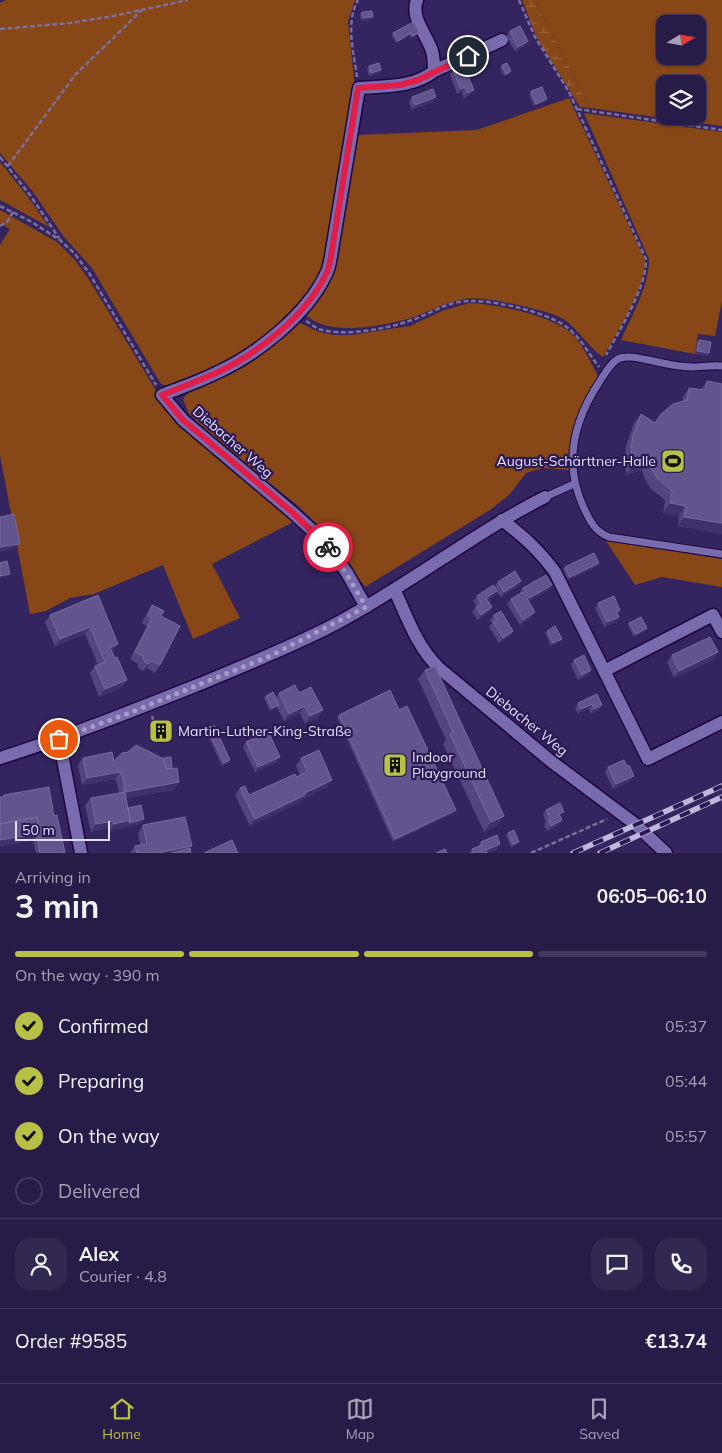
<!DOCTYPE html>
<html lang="en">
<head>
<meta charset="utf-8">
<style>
	:root { --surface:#271b47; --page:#332852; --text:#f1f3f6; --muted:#a4a1b4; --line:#433960; --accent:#b9c046 }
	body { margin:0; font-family:Mulish,sans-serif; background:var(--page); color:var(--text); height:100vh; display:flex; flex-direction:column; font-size:19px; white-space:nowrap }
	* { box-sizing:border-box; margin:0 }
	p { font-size:16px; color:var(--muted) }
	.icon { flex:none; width:28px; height:28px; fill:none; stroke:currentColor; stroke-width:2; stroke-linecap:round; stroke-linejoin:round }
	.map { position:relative; height:853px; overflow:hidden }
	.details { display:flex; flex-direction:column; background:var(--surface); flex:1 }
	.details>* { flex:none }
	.needle { width:32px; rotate:79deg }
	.fabs { position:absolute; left:656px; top:15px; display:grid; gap:10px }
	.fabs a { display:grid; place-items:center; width:50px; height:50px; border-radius:10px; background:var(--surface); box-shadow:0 1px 4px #0004,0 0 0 1px var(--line); font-size:25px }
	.scale { position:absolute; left:15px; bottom:12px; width:95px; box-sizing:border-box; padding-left:5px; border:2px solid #e3defc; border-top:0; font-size:14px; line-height:18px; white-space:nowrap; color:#e3defc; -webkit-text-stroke:4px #2b1953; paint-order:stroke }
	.pin { position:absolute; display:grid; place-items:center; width:42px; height:42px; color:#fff; margin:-21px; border:2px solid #fff; border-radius:50%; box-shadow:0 1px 5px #0007 }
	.courier { position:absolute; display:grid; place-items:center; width:50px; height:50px; margin:-25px; border:4px solid #e11d48; border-radius:50%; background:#fff; color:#222; box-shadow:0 1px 6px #0007 }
	.summary em { font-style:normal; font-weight:700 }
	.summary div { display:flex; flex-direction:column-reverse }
	.summary { display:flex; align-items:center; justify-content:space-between; height:85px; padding:0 15px }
	h1 { font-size:32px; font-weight:700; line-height:38px }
	.bar { display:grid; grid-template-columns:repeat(4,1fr); gap:8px 5px; align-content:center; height:60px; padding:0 15px }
	.bar i { height:6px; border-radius:4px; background:var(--line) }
	.bar .current { background:var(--accent) }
	.bar p { grid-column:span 4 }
	.line { display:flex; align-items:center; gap:12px; padding:0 15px; border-top:1px solid var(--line) }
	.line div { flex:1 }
	.round { display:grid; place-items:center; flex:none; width:52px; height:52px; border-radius:15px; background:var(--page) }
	ol { padding:0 15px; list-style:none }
	li { display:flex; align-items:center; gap:15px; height:55px }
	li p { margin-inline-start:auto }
	li .icon { padding:5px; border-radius:50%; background:var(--accent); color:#111; stroke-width:4 }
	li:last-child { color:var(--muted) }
	li i { width:28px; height:28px; border:2px solid var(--line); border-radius:50% }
	.tab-bar { display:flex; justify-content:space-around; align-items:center; height:70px; border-top:1px solid var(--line); background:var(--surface); font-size:14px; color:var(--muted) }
	.tab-bar a { display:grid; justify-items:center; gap:2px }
	.tab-bar .current { color:var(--accent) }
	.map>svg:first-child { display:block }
</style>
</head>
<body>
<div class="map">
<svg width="722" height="853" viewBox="0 0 722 853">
	<defs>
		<pattern id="wetland-marsh" width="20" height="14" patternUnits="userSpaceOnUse" patternTransform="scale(1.25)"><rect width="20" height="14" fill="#884717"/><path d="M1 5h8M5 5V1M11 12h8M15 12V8" fill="none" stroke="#99613a"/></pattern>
	</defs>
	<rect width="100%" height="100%" fill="#34245f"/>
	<path fill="#884717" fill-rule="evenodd" d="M6,0H355L348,21L355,89L324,272L295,315L234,360L171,387L161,384L92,268L64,237L33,192L0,153V3Z
		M535,0H722V126L590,108ZM665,24H698V56H665ZM665,84H698V116H665Z
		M569,98L645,260C646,287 617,333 603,357C585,345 576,323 555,315C534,308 486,296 465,299C445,302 427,313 408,319C385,325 344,333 321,324C315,322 310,318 305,315L336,260L358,135L477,130Z
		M584,113L722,132V301L715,336L698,334L695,354L621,340C632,315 649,287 649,259Z
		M0,162L28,197L49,227L0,200Z
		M0,210L57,242L74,259L88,278L160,397L180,422L220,461L295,521L212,564L240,618L193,639L163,565L94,594L70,598L46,611L30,614L0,455V245L10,229L0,223Z
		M469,303C496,304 556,316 574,336C584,347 591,363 598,376L578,414L571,443L569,470L542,468L526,473L510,494L490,510L365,587L326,533L297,505L226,449L189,414L183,399L191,389L298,322L319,332L335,335H351L410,326L442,311Z
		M606,541L722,559V587L662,577L635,585Z"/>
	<path fill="url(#wetland-marsh)" d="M522,0H535L590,108L580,107L537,38Z"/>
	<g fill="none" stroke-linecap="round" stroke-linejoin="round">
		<g stroke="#1d0742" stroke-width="9">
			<path id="lane" d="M722,366C711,365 702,367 692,367C676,367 659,362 643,359C636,357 628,356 620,358C611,362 605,373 600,381C574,420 563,462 583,506C590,521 594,531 609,537L722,554
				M545,497L574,484"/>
		</g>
		<g stroke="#1d0742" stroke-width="15">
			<path id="street" d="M434,71L502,40
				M502,520C524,537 538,549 555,572L648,759L722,722
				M395,591C407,617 417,647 439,668L552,762L635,824L666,853
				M366,607L347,573L324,541L292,512L183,420L162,395C180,388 198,382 216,373C256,355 307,315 326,274C329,269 330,262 331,256L359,88C383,86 414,88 434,71C434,64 434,58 432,51C427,35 410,18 417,0
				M604,671L713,615L722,632
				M59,739L81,853
				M0,758C70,736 137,709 205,682C250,663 296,645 339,622C410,584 474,533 545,497"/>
		</g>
		<path stroke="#7b6f9e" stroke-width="2.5" stroke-dasharray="5 2.5" stroke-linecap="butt" d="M519,0L535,37L569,92L646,259C647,287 619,331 606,355
			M0,29L70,23L113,16L188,0
			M357,77C354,54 345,22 358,0
			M577,109L722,130
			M0,157L30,195L59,238
			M8,166L75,75L143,9
			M0,206L30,221L60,240L75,254L89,273L156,385
			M0,226L7,222L13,212
			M306,321C310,323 314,327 319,329C342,337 386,329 409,321C426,316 441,305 459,302C483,297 545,311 565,326C580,336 588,353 599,367
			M152,716L157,737
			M531,853L607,819"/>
		<use href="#lane" stroke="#796cae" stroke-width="7"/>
		<use href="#street" stroke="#796cae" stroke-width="12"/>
		<g stroke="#bfb8dc" stroke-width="5.5">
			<path id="rail" d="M573,853L722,786
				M600,853L722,797"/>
		</g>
		<use href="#rail" stroke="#2b1953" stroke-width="4" stroke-dasharray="11" stroke-linecap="butt"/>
	</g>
	<path fill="#53457f" d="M362,12L371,20L361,21L360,14Z
		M510,31L528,41L525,46L515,51L506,36Z
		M419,32L417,35L411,38L409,35L396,43L392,36L393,33Z
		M502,65L510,73L504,76L500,68Z
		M369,66L379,73L369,76L367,69Z
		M464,66L470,95L464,98L462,92L457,94L450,75L453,70Z
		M531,91L546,101L534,106L529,94Z
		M412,97L433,102L412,110L409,102Z
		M699,340L709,353L707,356L695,354L697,343Z
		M707,381L722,534L678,526L679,515L663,513L665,500L650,488L644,477L642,470L626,475L625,456L626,446L634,423L641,414L655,423L682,402L683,397L689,388L701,390Z
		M597,566L568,580L563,569L565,567Z
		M498,582L518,586L501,597L494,588L493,596L488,600L492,607L489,612L478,620L472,612L477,606L473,601L477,596L494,587Z
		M523,588L548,590L529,601L532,617L520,625L507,604L511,599L521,594L520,592Z
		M98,595L113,652H112L127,680L122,687L99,697L90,673L95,666L98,665L85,634L55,646L45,622L50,615Z
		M598,603L619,617L616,622L604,627L595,608Z
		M152,605L161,616L160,665L155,673L147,668L143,671L138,668V664L130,659L147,626L142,623L147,613Z
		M494,615L513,631L510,636L499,643L489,627L492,623L490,620Z
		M629,623L647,628L645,631L634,637L628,625Z
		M547,631L560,641L551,646L545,633Z
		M718,652L713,660L674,678L667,662L672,655Z
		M574,660L591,670L588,675L578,680L571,665Z
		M425,670L497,825L484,832L443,744L446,740L418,679Z
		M279,693H299L318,718L305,724L300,713L284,721L277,707L270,711L264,698L266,696L276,698Z
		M597,694L599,710L591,714L589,709L578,714L575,708L578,703Z
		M399,710L454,813L393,842L337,717L339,715Z
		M158,724L166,736L159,737L157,726Z
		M207,728L230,760L228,763L222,766L206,731Z
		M246,742L280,757L277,762L255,772L243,747Z
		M83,758L114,761L174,790L126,798L128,808L140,824L109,831L108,828L91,832L85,805L91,798L119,793L117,784L115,779L82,785L78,765Z
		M301,758L327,787L303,799L300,802L250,826L235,795L240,788L249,795L300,775L296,766Z
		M608,767L630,781L613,789L605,772Z
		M4,795L54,816L65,853H36L33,840L0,847V797H2Z
		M546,810L561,817L562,820L559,825L547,831L544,825L546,822L543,815Z
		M143,825L190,848L191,853H130L135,846L140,845L138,833Z
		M508,833L517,844L511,847L506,835Z
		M481,842L497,849L488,853H469L472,849L478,846Z"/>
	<path fill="#40316d" d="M373,17L371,20L361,21L363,18Z
		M411,33L409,35L396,43L398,41Z
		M528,41L525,46L515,51L518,47Z
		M381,70L379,73L369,76L371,73Z
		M465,87L462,92L457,94L461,89Z
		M474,90L470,95L464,98L468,93Z
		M436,97L433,102L412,110L415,105Z
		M547,99L546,101L534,106L536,104Z
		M697,351L709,353L707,356L695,354Z
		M649,461L642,470L626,475L633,465Z
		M670,503L686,506L679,515L663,513Z
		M684,517L722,523V534L678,526Z
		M20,544L16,548L0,552V547Z
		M599,563L597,566L568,580L570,577Z
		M10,574L8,576L0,578V576Z
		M521,581L518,586L501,597L504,592Z
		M552,585L548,590L526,603L529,598Z
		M497,591L493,596L483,603L486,598Z
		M492,607L489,612L478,620L481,615Z
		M535,612L532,617L520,625L523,620Z
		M619,617L616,622L604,627L607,622Z
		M90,627L85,634L55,646L60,639Z
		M647,628L645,631L634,637L636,634Z
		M513,631L510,636L499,643L503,638Z
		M562,639L560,641L551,646L553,643Z
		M118,644L113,652L105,655L110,648Z
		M718,652L713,660L674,678L679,671Z
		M152,661L147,668L143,671L148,664Z
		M591,670L588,675L578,680L582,675Z
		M127,680L122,687L99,697L105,689Z
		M592,704L589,709L578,714L581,709Z
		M279,705L277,707L270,711L272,708Z
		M602,705L599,710L591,714L594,709Z
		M305,706L300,713L284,721L289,714Z
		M323,710L318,718L305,724L310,716Z
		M168,734L166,736L159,737L161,735Z
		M280,757L277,762L255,772L258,767Z
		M230,760L228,763L222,766L224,763Z
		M120,772L115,779L82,785L87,778Z
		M634,776L630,781L613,789L616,784Z
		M332,780L327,787L303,799L300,802L250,826L255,819L305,793Z
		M179,782L174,790L120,799L125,792Z
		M456,810L454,813L393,842L395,839Z
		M504,816L497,825L484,832L491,822Z
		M144,819L140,824L109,831L114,824L130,820Z
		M562,820L559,825L547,831L551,826Z
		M113,821L108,828L91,832L96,824Z
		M40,833L37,837V835L33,840L0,847V840Z
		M500,844L497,849L488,853L486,850Z
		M192,846L187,853H158Z"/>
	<path fill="#62558d" stroke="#766a9e" d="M372,11L373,17L363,18L362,12Z
		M413,22L419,32L413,36L411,33L398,41L393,33Z
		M520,26L528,41L518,47L510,31Z
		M379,63L381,70L371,73L369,66Z
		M507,63L511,71L506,74L502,65Z
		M464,66L474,90L468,93L465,87L461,89L453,70Z
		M542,87L547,99L536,104L531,91Z
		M433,89L436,97L415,105L412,97Z
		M699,340L711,342L709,353L697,351Z
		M707,381L722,384V523L684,517L686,506L670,503L672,491L657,478L651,468L649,461L633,465L631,447L633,436L641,414L655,423L661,414L673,404L687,400L689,388L705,390Z
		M14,514L20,544L0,547V517Z
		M594,553L599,563L570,577L565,567Z
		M7,561L10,574L0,576V563Z
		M515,571L521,581L504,592L498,582Z
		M546,575L552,585L529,598L523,588Z
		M493,585L497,591L486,598L492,607L481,615L476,607L481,603L477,596Z
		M523,592L535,612L523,620L511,599Z
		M98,595L118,644L110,648L115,658L117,657L127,680L105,689L95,666L105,662L90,627L60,639L50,615Z
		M614,596L620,610L617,612L619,617L607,622L598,603Z
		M152,605L164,611L161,616L180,626L160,665L152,661L148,664L144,661L143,656L135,652L152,618L148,616Z
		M501,611L513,631L503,638L493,622L497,620L494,615Z
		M641,617L647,628L636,634L629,623Z
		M555,626L562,639L553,643L547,631Z
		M710,637L718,652L679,671L672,655Z
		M584,655L591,670L582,675L574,660Z
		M435,666L504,816L491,822L450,734L453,732L425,670Z
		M295,685L299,693L311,687L323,710L310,716L305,706L289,714L279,693Z
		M390,690L399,710L407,706L456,810L395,839L339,715Z
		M273,692L279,705L272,708L266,696Z
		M597,694L602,705L594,709L592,704L581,709L578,703Z
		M165,723L168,734L161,735L158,724Z
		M214,725L230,760L224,763L207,728Z
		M268,731L280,757L258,767L246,742Z
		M136,745L162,758L167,769L177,768L179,782L125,792L130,820L114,824L113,821L96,824L91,798L125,792L123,777L120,772L87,778L83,758L112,752L114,761L122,753L128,752Z
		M319,750L332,780L305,793V795L255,819L240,788L245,786L249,795L295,774L297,777L307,771L301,758Z
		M171,757L172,768L167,769L163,758Z
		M624,760L627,766L629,765L634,776L616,784L608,767Z
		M49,787L54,816L57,815L65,853H40L37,835H38L40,833L37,817L0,824V797H4V795Z
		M560,803L564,812L559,814L562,820L551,826L548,820L550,818L546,810Z
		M141,805L144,819L129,823L130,820L128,808Z
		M37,817L40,833L0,840V824Z
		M185,817L192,846L158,853H137L135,846L147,844L143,825Z
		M514,830L519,842L513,844L508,833Z
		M497,835L500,844L486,850L487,853H471L474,852L472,849L482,845L481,842Z
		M232,840L238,853H204Z
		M190,848L191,853H171Z
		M445,849L447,853H436Z"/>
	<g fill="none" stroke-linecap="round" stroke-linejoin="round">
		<path stroke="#a69dc5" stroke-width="5" stroke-dasharray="0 9" d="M59,739L129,713L270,656L366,607L346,573L328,547"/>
		<path stroke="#e11d48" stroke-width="6" d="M328,547L292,512L183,420L162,395C180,388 198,381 216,373C256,355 307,315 326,274C329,269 330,262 331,256L358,88L400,85L418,80L468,56"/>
	</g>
	<defs>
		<g id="stadium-square" transform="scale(1.25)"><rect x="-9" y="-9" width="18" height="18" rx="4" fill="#b9c046" stroke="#2b1953"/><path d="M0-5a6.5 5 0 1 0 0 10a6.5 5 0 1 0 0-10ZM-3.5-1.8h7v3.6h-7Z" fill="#111"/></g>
		<g id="building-square" transform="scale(1.25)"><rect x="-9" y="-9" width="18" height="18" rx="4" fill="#b9c046" stroke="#2b1953"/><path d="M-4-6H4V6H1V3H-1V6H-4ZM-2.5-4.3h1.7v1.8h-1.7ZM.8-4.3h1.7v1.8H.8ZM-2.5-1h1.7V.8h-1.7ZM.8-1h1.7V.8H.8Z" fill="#111"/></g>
	</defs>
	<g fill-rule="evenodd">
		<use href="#stadium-square" x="673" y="461"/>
		<use href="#building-square" x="161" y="731"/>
		<use href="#building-square" x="395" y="765"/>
	</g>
	<g text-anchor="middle" stroke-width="4.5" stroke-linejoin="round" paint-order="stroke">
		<g font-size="14" fill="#e3defc" stroke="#2b1953">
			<text transform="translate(233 442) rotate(41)" y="5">Diebacher Weg</text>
			<text transform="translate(527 721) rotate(39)" y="5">Diebacher Weg</text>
		</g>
		<g font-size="14" fill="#e3defc" stroke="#2b1953" text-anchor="start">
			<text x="656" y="466" text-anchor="end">August-Schärttner-Halle</text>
			<text x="178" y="736">Martin-Luther-King-Straße</text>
			<text x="412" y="762">Indoor<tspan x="412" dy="16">Playground</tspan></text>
		</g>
	</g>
</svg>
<div class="fabs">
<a><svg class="needle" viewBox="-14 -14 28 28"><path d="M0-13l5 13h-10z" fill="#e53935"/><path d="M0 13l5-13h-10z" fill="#a4a1b4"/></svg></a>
<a><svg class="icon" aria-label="layers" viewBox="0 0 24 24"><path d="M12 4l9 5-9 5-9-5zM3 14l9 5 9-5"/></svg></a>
</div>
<div class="scale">50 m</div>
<div class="pin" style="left:59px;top:739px;background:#ea580c"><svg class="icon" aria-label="bag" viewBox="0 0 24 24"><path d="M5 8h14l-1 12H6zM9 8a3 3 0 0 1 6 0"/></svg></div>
<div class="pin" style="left:468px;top:56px;background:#1f2937"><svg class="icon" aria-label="home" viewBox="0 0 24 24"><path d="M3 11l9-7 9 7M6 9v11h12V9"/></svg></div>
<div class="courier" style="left:328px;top:547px"><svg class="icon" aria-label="bike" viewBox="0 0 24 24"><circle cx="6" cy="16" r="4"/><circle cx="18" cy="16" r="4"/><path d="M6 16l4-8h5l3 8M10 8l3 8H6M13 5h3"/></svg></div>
</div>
<section class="details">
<div class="summary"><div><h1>3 min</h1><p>Arriving in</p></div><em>06:05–06:10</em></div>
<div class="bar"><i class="current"></i><i class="current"></i><i class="current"></i><i></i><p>On the way · 390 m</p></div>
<ol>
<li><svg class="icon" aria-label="check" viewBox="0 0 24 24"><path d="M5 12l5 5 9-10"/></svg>Confirmed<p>05:37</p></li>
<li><svg class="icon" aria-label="check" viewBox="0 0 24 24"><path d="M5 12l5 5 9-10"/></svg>Preparing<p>05:44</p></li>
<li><svg class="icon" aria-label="check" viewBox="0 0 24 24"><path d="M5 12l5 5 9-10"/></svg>On the way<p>05:57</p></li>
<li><i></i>Delivered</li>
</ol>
<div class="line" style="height:90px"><a class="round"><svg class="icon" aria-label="person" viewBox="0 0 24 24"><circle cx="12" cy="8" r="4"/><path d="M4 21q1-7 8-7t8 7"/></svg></a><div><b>Alex</b><p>Courier · 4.8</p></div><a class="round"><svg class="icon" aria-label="chat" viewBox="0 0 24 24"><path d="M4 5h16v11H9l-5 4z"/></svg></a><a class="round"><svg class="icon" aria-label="phone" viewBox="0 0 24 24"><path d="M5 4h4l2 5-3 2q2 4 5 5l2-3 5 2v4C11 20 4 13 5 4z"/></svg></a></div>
<div class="line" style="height:65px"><div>Order #9585</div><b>€13.74</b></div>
</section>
<nav class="tab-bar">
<a class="current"><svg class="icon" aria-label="home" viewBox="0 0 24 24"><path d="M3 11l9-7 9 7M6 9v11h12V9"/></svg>Home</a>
<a><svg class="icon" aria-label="map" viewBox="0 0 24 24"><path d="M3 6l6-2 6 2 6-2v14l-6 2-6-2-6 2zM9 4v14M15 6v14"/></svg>Map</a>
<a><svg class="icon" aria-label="saved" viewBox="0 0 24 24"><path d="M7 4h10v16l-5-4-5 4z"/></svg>Saved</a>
</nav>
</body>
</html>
